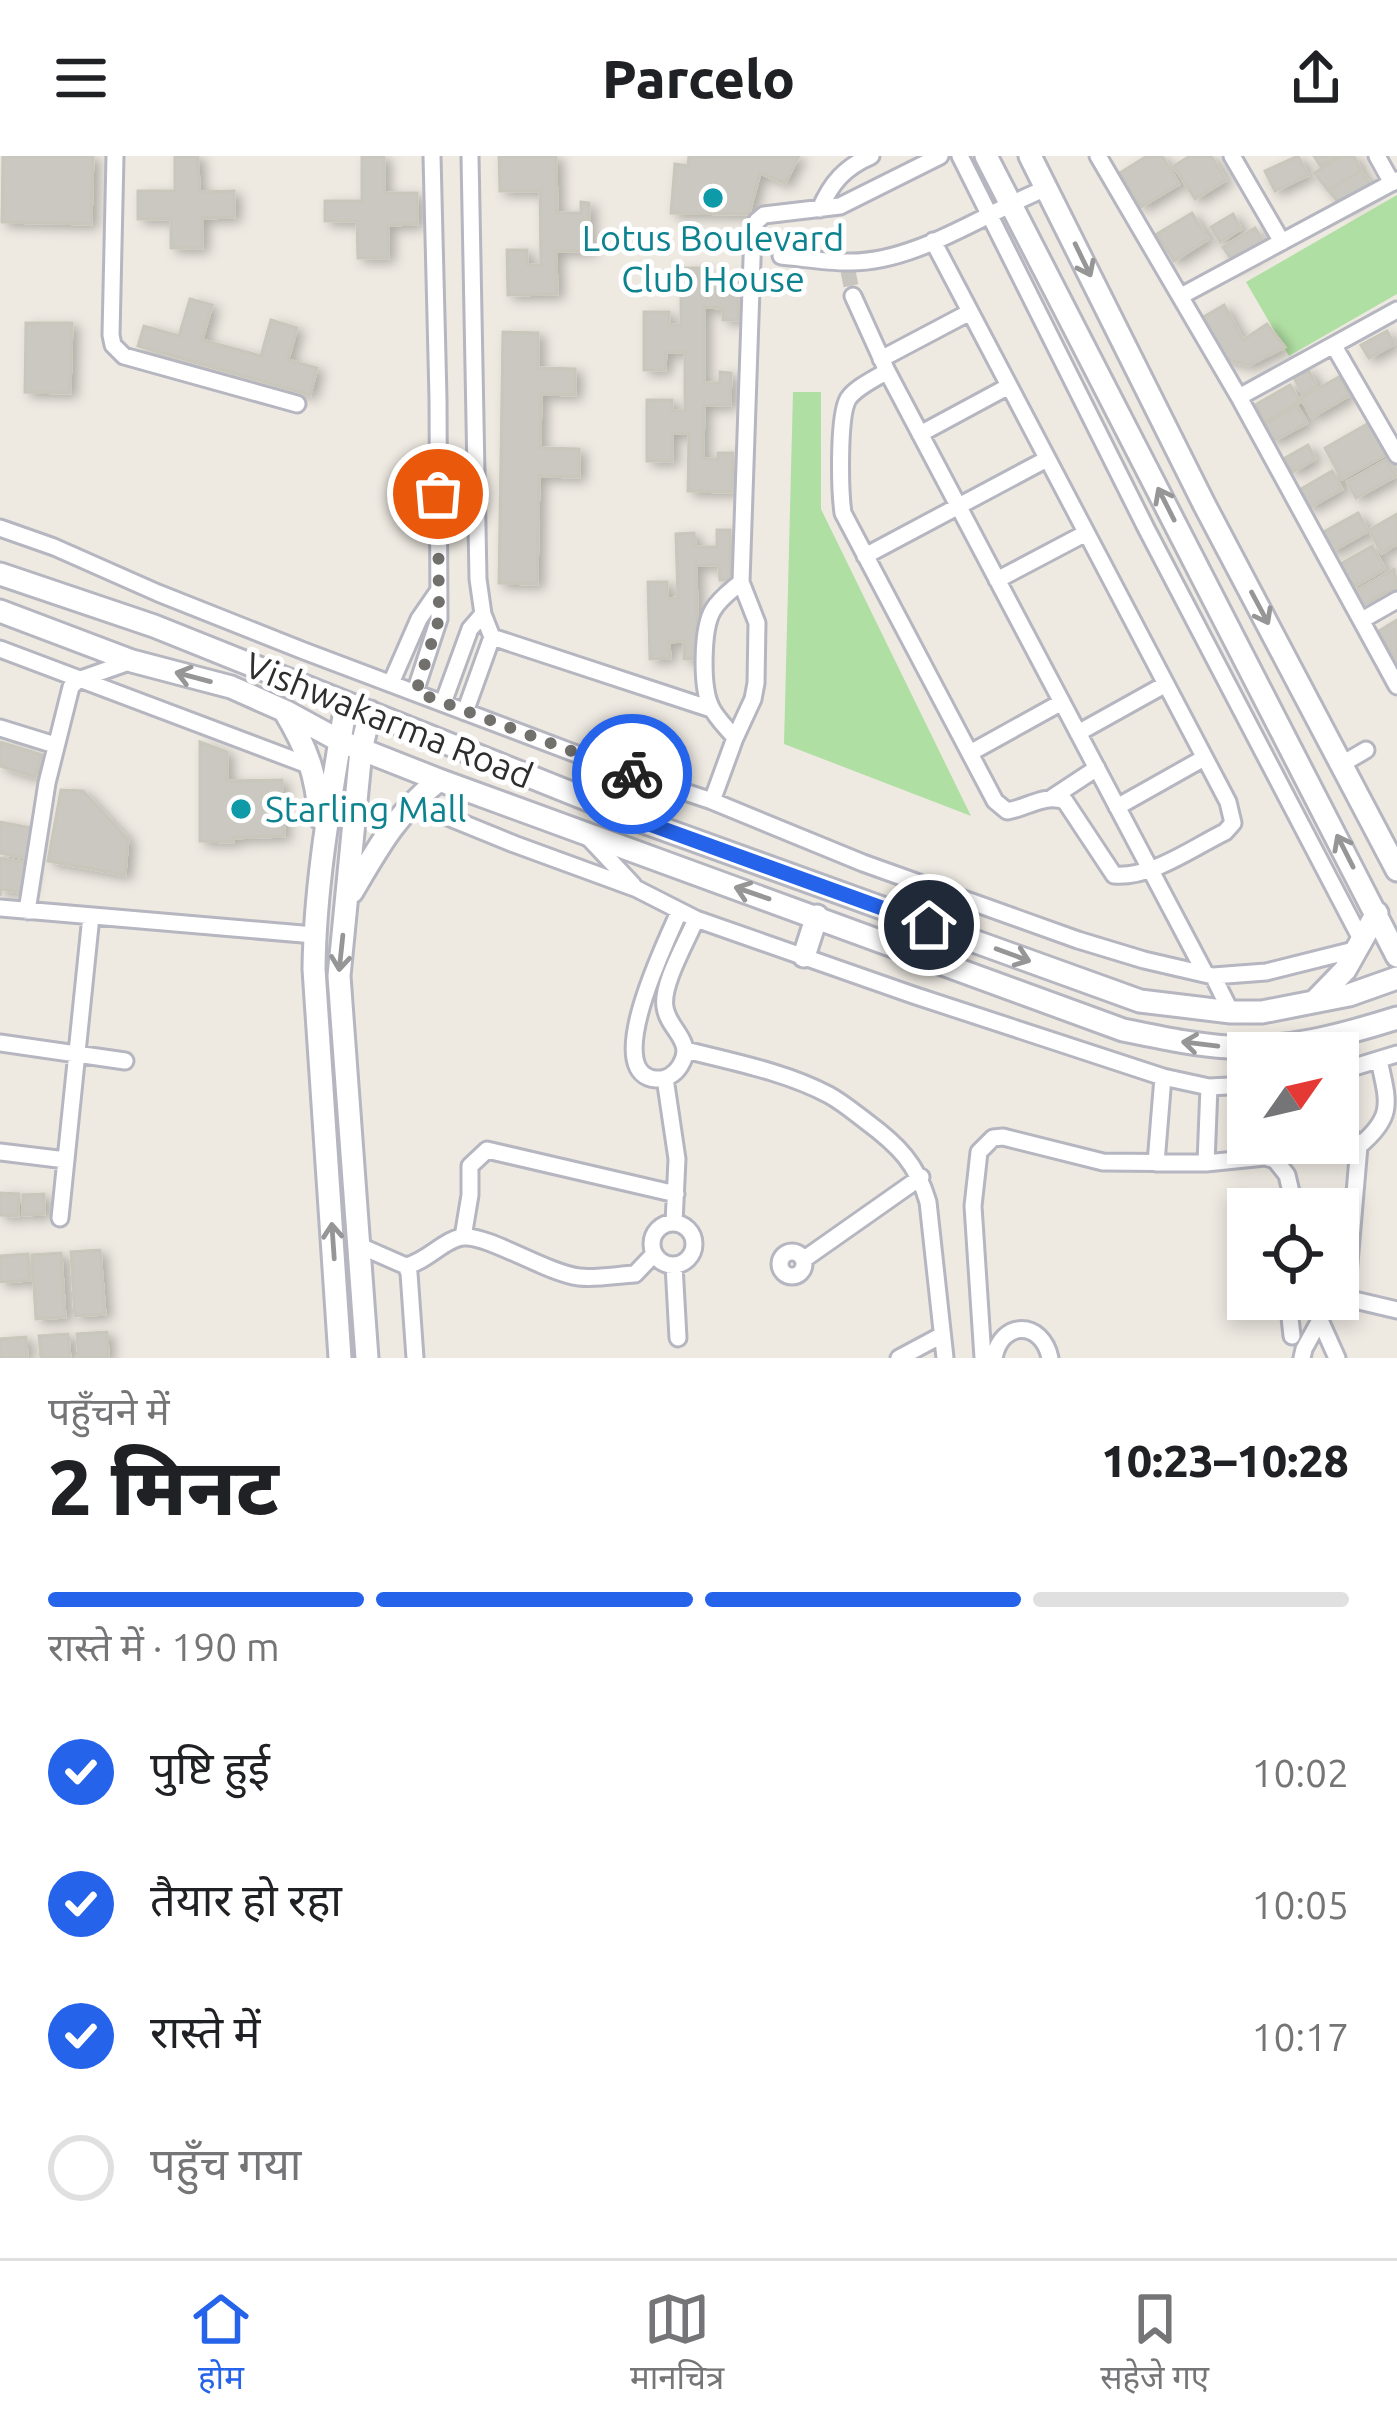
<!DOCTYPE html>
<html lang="hi">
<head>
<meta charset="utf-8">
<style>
	:root { --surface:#fff; --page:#f2f2f2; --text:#202124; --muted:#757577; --line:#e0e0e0; --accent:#2563eb }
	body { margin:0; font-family:Ubuntu,"Noto Sans Devanagari",sans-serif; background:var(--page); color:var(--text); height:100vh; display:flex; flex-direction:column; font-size:45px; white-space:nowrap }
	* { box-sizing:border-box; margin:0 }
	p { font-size:39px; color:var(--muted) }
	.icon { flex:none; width:66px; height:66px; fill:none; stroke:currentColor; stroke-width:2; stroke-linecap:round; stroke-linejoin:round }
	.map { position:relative; height:1202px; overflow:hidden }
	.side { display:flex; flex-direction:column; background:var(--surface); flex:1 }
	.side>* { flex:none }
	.needle { width:78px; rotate:56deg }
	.buttons { position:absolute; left:1227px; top:876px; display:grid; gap:24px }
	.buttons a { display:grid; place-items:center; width:132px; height:132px; border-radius:0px; background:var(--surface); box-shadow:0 6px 18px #0003; font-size:60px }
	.pin { position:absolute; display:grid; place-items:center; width:102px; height:102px; color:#fff; margin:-51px; border:6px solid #fff; border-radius:50%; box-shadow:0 3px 12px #0007 }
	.courier { position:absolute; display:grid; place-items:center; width:120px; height:120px; margin:-60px; border:9px solid #2563eb; border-radius:50%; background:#fff; color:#222; box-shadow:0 3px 15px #0007 }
	.head em { font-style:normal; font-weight:800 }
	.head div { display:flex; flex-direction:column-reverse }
	.head { display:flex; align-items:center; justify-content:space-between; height:204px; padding:0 48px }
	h1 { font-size:78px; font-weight:800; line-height:90px }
	.bar { display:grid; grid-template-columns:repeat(4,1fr); gap:18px 12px; align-content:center; height:144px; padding:0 48px }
	.bar i { height:15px; border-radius:9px; background:var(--line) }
	.bar .selected { background:var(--accent) }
	.bar p { grid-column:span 4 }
	ol { padding:0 48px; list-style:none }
	li { display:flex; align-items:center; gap:36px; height:132px }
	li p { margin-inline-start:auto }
	li .icon { padding:12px; border-radius:50%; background:var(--accent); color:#fff; stroke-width:4 }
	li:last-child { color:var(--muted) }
	li i { width:66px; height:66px; border:6px solid var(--line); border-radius:50% }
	header { display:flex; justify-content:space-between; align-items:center; height:156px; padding:0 48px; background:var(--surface); font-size:54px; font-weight:800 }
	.tabs { display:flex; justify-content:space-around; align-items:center; height:168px; border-top:3px solid var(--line); background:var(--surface); font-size:33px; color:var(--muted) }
	.tabs a { display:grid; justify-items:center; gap:6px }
	.tabs .selected { color:var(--accent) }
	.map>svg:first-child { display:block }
</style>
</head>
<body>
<header><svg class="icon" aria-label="menu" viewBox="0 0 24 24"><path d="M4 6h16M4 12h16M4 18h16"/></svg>Parcelo<svg class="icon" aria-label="share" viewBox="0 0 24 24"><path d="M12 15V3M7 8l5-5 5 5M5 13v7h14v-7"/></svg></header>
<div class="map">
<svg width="1397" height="1202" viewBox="0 0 1397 1202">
	<defs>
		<filter id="shadow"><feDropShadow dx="6" dy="4" stdDeviation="6" flood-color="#0004"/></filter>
	</defs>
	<rect width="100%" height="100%" fill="#eeeae2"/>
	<path fill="#b0dfa3" d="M1397,39V138L1289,200L1246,126Z
		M793,236H821V353L971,660L784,588Z"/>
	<path fill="#cac8c0" stroke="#c9c6bb" stroke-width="3" filter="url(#shadow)" d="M3,0H93L91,68L2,66Z
		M175,0H198L199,36L234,35V61L202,62V92H171V63H138V35H175Z
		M362,0H384V37H417V68L388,69V102H358L357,65H325V45H362Z
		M499,0H556L557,57H581V46L589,47L590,95H556L557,138L508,139L507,94H527V109H541L540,35H500Z
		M689,0H799L785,27L760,17L749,58L671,57L675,8L688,10Z
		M1147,0H1162L1179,28L1141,51L1120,17Z
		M1190,0H1211L1226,24L1195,43L1174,10Z
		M1298,0L1308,19L1275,35L1265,15Z
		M1314,0H1340L1321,11Z
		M1341,0H1354L1361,15L1328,34L1314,17Z
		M1361,15L1373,32L1343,52L1328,34Z
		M1192,57L1208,83L1174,105L1157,78Z
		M1233,58L1241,73L1220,86L1211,71Z
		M1255,72L1266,90L1235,109L1223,91Z
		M681,112H705V129H727V118H738V164H723V152L704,151V227H720V216L731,217L730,249H704L703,303H718V297H733L732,336L688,335L689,277H672V305H647V244H672V255H685V196H666L665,214H644V156H669V169H681Z
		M190,143L212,149L202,184L261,200L271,164L297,172L288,204L317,212L310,239L138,190L144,170L179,180Z
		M1224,149L1243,184L1267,168L1285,191L1249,209L1224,203L1200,163Z
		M26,167H72L70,237L25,236Z
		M1387,175L1394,188L1369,202L1361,189Z
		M503,176L538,177V212L575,213V239L541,238L540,292L579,293V321L539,320L537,428L499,427Z
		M1307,212L1317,230L1303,238L1293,220Z
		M1339,221L1350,239L1312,261L1301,242Z
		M1290,229L1300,246L1265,266L1255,249Z
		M1297,250L1307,267L1273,285L1264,269Z
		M1369,267L1387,298L1342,323L1325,292Z
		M1308,289L1315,303L1293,316L1285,302Z
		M1386,304L1396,320L1356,342L1347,326Z
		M1332,315L1342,333L1309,352L1299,334Z
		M1358,357L1368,375L1331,396L1320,378Z
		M1397,358V388L1382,397L1369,374Z
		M717,374H730L731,424H720L719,409H696L698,503H684V485L669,486L670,502L650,503L648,426H667V443L678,442L676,378L694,377L695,391H717Z
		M1372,390L1385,413L1350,433L1337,410Z
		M1394,413L1397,430L1362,450L1354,436Z
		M1397,464V507L1379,475Z
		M0,586L42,599L35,621L0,610Z
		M200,586L227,596V625L282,624L284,680L233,682V686L200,685Z
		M61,634L83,635L128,683L125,719L48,705Z
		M0,666L36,673L30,703L0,697Z
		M0,702L30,707L25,737L1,733L0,740Z
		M0,1037L19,1038L18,1060L0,1059Z
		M44,1038V1058L23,1059V1039Z
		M100,1094L105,1158L75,1160L71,1096Z
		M61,1097L65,1161L36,1163L32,1099Z
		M28,1098L30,1124L0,1126V1100Z
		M107,1176L108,1202H79L77,1178Z
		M68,1178L70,1202H41L39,1180Z
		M26,1181L27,1202H0V1183Z"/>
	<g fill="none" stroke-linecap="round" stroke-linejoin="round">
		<path stroke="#c8c4be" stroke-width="15" stroke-dasharray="15 8" stroke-linecap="butt" d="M848,115L853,140"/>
		<g stroke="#b5b6c0" stroke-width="21">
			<path id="street" d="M115,0L111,179L113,189L124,200L297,248
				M960,0L1146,372L1362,785
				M1098,0L1239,241L1397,530
				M1232,0L1282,86
				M1377,0L1392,27
				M820,53C831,27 845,11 871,0
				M781,100C803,102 825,106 847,106C915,108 985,56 1047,32
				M853,140L887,215L1205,817
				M1181,140L1397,24
				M1334,190L1397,299
				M881,203L970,156
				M887,215C875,223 856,231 848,243C838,261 840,336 843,357L995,645L1007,655C1027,652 1045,637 1065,645L1114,719C1152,722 1192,692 1225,676L1233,667L1228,646L933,85
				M1239,241L1397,154
				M920,278L1009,230
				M0,372L54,391L158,437L304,495L619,614L712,645L735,582L753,543L756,527L757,467L741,426L753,74L757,65L764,59L840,50L940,0
				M865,400L1047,303
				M997,424L1086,377
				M1362,464L1397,444
				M492,481L711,553
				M0,493L313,611
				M391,527L419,463L439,434
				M415,536L439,463L438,242L432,0
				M443,547L470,473L483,458
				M465,556L492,481L483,458L478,423L470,0
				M0,572L55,589
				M1078,577L1166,528
				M735,582C727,572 716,562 711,551C701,531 702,472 713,454C720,442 732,434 741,426
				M970,597L1062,546
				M1342,608L1366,594
				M1053,641L1097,612
				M712,645L863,707L1078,784L1144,804L1213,820L1266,816L1358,793
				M411,646L514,688L637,733L696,763L913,839L1163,921L1209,931L1248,929
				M1117,651L1204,602
				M641,665L657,627
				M588,681L633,729
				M0,752L314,779
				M27,755L47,627L71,531L78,524L132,505
				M679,756C668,782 600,918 656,923C666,924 675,918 680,910C696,885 668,874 665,851C661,829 687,785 696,763
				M1213,820L1231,856
				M0,887L125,905
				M686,894C733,906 786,916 829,939C842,946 855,957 867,966C898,989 917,1008 928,1046L945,1202
				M1379,904C1388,946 1395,960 1359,990L1346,1142L1397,1154
				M1338,916L1397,898
				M665,922L677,1003L674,1067
				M1338,952L1346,975L1359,990
				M0,996L66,1004
				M1156,1007L1163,921
				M1206,1007L1209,931
				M60,1062L91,760
				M652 1088a21 21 0 1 1 42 0a21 21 0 1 1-42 0Z
				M463,1081L470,1039V1010L487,994L676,1038
				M358,1089L406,1110L409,1117L415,1202
				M780 1108a12 12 0 1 1 24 0a12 12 0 1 1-24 0Z
				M803,1104L921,1021
				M674,1109L678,1182
				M406,1110C428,1105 445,1082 464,1081C488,1079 547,1117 579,1121C596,1123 617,1119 635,1118L654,1098
				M1288,1143L1292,1180
				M1315,1143L1320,1164L1337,1202
				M899,1202L942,1179
				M983,1202L973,1050L979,996L993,982L1003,981L1103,1006L1206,1007L1265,1001L1275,1004L1287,1019L1295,1053
				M994,1202C1001,1164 1042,1164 1050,1202
				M1302,1202L1304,1193L1320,1164"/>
		</g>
		<g stroke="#b5b6c0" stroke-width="27">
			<path id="secondary" d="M986,0L1397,800
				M1030,0L1204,348L1397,714
				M0,418L154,470L641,665L1140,845L1231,856H1262L1349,839L1397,822
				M0,455L132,505L231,531L285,555L340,585L439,624L1123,874C1158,881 1193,889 1228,891C1285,895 1343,879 1397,862
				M285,556C308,594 316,619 320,662
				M352,736C379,690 396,658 439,624
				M804,800L817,760
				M1315,845L1345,814L1377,757
				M340,1202L314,813C315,724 332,635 346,548
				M367,1202L339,820L361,594L370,556"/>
		</g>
		<use href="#street" stroke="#fff" stroke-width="15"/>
		<use href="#secondary" stroke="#fff" stroke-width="21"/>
	</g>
	<defs><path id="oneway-shaft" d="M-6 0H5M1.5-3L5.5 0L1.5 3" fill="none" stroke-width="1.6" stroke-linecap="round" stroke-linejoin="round" transform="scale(3)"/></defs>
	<g stroke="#969696">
		<use href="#oneway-shaft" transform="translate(1083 104) rotate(64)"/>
		<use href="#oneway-shaft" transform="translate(1166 348) rotate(-117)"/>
		<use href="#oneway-shaft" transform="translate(1260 452) rotate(62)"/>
		<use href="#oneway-shaft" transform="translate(193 521) rotate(-165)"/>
		<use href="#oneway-shaft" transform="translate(1345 695) rotate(-117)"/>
		<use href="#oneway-shaft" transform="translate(752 737) rotate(-161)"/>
		<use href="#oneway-shaft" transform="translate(341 797) rotate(96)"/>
		<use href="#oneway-shaft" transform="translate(1013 799) rotate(20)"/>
		<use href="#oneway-shaft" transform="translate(1200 888) rotate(-173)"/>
		<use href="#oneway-shaft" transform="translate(333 1085) rotate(-94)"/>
	</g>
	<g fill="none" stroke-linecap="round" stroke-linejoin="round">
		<path stroke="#71706d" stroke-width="12" stroke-dasharray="0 21.6" d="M438,338L439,463L416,536L632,618"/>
		<path stroke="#2563eb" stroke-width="15" d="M632,618L657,627L641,665L929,769"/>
	</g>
	<g fill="#0f9aa8" stroke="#fff" stroke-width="4.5">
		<circle cx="713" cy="42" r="12"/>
		<circle cx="241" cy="653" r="12"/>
	</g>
	<g text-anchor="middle" stroke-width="10" stroke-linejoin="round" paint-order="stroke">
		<g font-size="36" fill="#0d838f" stroke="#fff">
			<text x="713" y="95">Lotus Boulevard<tspan x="713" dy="41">Club House</tspan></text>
			<text x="265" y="666" text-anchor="start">Starling Mall</text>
		</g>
		<g font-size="36" fill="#2e2e2e" stroke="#fff">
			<text transform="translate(389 564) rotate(22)" y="13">Vishwakarma Road</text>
		</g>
	</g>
</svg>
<div class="buttons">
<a><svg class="needle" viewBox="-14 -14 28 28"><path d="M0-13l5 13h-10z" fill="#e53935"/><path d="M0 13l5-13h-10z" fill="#757577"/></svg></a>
<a><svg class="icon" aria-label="locate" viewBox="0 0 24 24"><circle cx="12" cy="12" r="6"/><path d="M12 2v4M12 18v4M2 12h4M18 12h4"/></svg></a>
</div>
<div class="pin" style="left:438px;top:338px;background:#ea580c"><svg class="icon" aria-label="bag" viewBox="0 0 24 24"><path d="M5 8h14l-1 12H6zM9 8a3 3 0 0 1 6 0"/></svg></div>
<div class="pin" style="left:929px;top:769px;background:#1f2937"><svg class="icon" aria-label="home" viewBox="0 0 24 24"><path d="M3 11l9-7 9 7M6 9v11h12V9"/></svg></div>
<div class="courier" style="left:632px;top:618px"><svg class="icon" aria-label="bike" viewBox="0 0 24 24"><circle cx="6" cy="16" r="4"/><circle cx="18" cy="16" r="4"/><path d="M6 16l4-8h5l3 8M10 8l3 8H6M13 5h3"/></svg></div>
</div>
<section class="side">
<div class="head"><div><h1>2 मिनट</h1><p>पहुँचने में</p></div><em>10:23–10:28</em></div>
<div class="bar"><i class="selected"></i><i class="selected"></i><i class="selected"></i><i></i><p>रास्ते में · 190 m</p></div>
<ol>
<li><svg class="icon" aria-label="check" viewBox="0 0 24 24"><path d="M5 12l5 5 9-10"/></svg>पुष्टि हुई<p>10:02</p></li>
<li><svg class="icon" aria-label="check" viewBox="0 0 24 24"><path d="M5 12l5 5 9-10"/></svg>तैयार हो रहा<p>10:05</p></li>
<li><svg class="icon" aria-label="check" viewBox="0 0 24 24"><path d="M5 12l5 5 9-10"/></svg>रास्ते में<p>10:17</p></li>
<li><i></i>पहुँच गया</li>
</ol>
</section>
<nav class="tabs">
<a class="selected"><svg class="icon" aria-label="home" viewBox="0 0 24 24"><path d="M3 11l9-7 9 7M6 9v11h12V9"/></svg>होम</a>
<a><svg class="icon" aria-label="map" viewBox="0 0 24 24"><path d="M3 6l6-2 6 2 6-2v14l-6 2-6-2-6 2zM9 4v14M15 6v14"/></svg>मानचित्र</a>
<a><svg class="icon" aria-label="saved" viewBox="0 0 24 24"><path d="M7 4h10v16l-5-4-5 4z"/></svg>सहेजे गए</a>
</nav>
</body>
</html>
